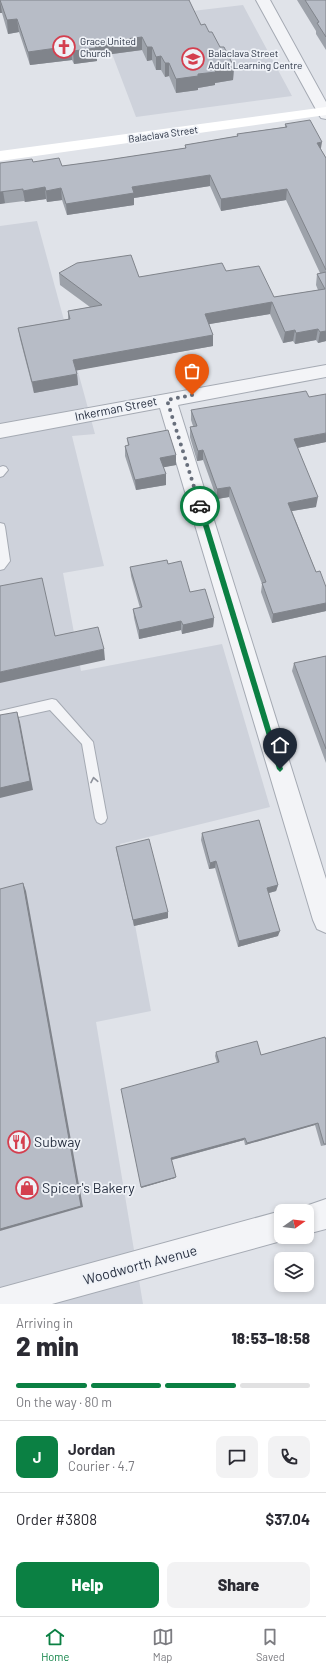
<!DOCTYPE html>
<html lang="en">
<head>
<meta charset="utf-8">
<style>
	:root { --surface:#fff; --page:#f2f2f3; --text:#2b2b33; --muted:#7c7c81; --line:#e1e1e2; --accent:#0b8043 }
	body { margin:0; font-family:Barlow,sans-serif; background:var(--page); color:var(--text); height:100vh; display:flex; flex-direction:column; font-size:15px; white-space:nowrap }
	* { box-sizing:border-box; margin:0 }
	p { font-size:13px; color:var(--muted) }
	.icon { flex:none; width:22px; height:22px; fill:none; stroke:currentColor; stroke-width:2; stroke-linecap:round; stroke-linejoin:round }
	.map { position:relative; height:1304px; overflow:hidden }
	.side { display:flex; flex-direction:column; background:var(--surface); flex:1 }
	.side>* { flex:none }
	.needle { width:26px; rotate:76deg }
	.fabs { position:absolute; left:274px; top:1204px; display:grid; gap:8px }
	.fabs a { display:grid; place-items:center; width:40px; height:40px; border-radius:8px; background:var(--surface); box-shadow:0 2px 6px #0003; font-size:20px }
	.pin { position:absolute; display:grid; place-items:center; width:34px; height:34px; color:#fff; margin:-41px -17px; border-radius:50% 50% 50% 0; rotate:-45deg; box-shadow:0 0 4px #0007 }
	.pin .icon { rotate:45deg }
	.courier { position:absolute; display:grid; place-items:center; width:40px; height:40px; margin:-20px; border:3px solid #0b8043; border-radius:50%; background:#fff; color:#222; box-shadow:0 1px 5px #0007 }
	.headline em { font-style:normal; font-weight:800 }
	.headline div { display:flex; flex-direction:column-reverse }
	.headline { display:flex; align-items:center; justify-content:space-between; height:68px; padding:0 16px }
	h1 { font-size:26px; font-weight:800; line-height:30px }
	.bar { display:grid; grid-template-columns:repeat(4,1fr); gap:6px 4px; align-content:center; height:48px; padding:0 16px }
	.bar i { height:5px; border-radius:3px; background:var(--line) }
	.bar .active { background:var(--accent) }
	.bar p { grid-column:span 4 }
	.line { display:flex; align-items:center; gap:10px; padding:0 16px; border-top:1px solid var(--line) }
	.line div { flex:1 }
	.round { display:grid; place-items:center; flex:none; width:42px; height:42px; border-radius:8px; background:var(--page) }
	.button { display:flex; gap:8px; margin-top:auto; padding:8px 16px }
	.button a { flex:1; height:46px; border-radius:8px; background:var(--accent); color:#fff; font-size:16px; font-weight:800; line-height:46px; text-align:center }
	.button a+a { background:var(--page); color:var(--text) }
	.menu { display:flex; justify-content:space-around; align-items:center; height:56px; border-top:1px solid var(--line); background:var(--surface); font-size:11px; color:var(--muted) }
	.menu a { display:grid; justify-items:center; gap:2px }
	.menu .active { color:var(--accent) }
	.map>svg:first-child { display:block }
</style>
</head>
<body>
<div class="map">
<svg width="326" height="1304" viewBox="0 0 326 1304">
	<rect width="100%" height="100%" fill="#e0e3e9"/>
	<path fill="#ced2db" d="M243,5L292,96L136,117L100,22Z
		M37,221L95,434L72,436L104,566L63,573L81,671L222,644L270,807L120,844L151,1011L96,1022L143,1304H0V226Z"/>
	<g fill="none" stroke-linecap="round" stroke-linejoin="round">
		<g stroke="#a5aab3" stroke-width="2">
			<path id="lane" d="M3,466L6,467L8,470L3,476L0,477V467Z
				M0,523L4,524L5,527L10,561L4,569L0,570Z
				M52,699L56,700L93,742L107,818L105,822L101,824L97,822L95,818L82,744L50,710L0,721V711Z"/>
		</g>
		<g stroke="#a5aab3" stroke-width="2">
			<path id="street" d="M256,0H270L326,102V119L321,118L319,115Z
				M326,365V377L178,405L326,879V933L317,929L313,920L160,408L0,438V424Z
				M326,1199V1229L307,1234V1211H296L297,1209Z
				M281,1211V1237H290L281,1241L52,1304H0V1288Z"/>
		</g>
		<use href="#lane" fill="#f3f4f7" fill-rule="evenodd"/>
		<use href="#street" fill="#f3f4f7" fill-rule="evenodd"/>
		<path fill="#fff" fill-rule="evenodd" d="M326,107V115L0,161V151Z"/>
	</g>
	<path fill="#9da2aa" d="M0,0L201,25L209,32L234,67L233,80L215,83V85L198,88V90L176,93L169,76L165,77L161,70H156L152,60L147,61L142,50L97,56V61L74,64L72,60L30,65L19,32L8,34L2,13H0Z
		M297,0H326V50L316,34V31Z
		M285,124L321,149L326,158V341L318,343L316,340L295,344L293,341L283,343L270,314L209,324L213,335V346L76,370L77,374L78,385L34,393L20,339L18,328L68,319V311L90,307L60,285L59,273L139,277L226,271L274,297L318,290L316,285L317,274L320,273L286,200L221,211L210,186L134,198V205L67,215L62,200L47,202L46,199L25,202L24,201L0,204V163L33,162L62,166L107,160L185,148V145L237,136V134L285,127Z
		M191,410L326,442L297,448L316,507L292,511L316,572L326,587V611L272,623L261,592L262,584L229,497L217,499L203,460L197,461L190,437V427L193,426L191,420Z
		M127,438L176,455V465L163,467L166,474V485L136,490L125,456V446H128Z
		M168,564L190,592L214,618L213,627L182,634L181,630L139,639L134,618L133,609L140,608L131,576L130,567Z
		M326,656V763L292,671L294,663Z
		M202,833L278,885L276,891L269,893L278,936L238,947L215,868L209,869L201,840Z
		M116,847L168,918L134,926L117,853Z
		M325,1037L326,1145L321,1146L315,1125L245,1145L244,1140L172,1160L175,1178L141,1188L217,1063L215,1056L216,1052L261,1055Z"/>
	<path fill="#80848b" d="M0,0L2,13H0Z
		M17,19L19,32L8,34L7,20Z
		M142,37V50L97,56V61L74,64L73,51L94,43Z
		M71,46L72,60L30,65L28,52Z
		M147,47H152V60L147,61Z
		M161,56V70H156V57Z
		M165,63H169V76L165,77Z
		M234,67L233,80L215,83V85L198,88V90L176,93V79L198,74L214,70Z
		M322,142L320,154L317,143Z
		M210,175V186L134,198V205L67,215L66,204L132,187Z
		M45,187L46,199L25,202L23,191Z
		M61,188L62,200L47,202L46,191Z
		M287,189L286,200L221,211V199Z
		M3,191L5,203L0,204V192Z
		M272,302L270,314L204,325L205,314Z
		M318,329L316,340L295,344L296,333Z
		M295,330L293,341L283,343L285,332Z
		M326,331V341L318,343L320,332Z
		M213,335V346L74,371L73,360Z
		M77,374L78,385L34,393L32,382Z
		M326,433V442L292,449L294,439Z
		M203,450V460L197,461L198,451Z
		M176,455V465L160,468V458Z
		M166,474V485L136,490L135,480Z
		M230,487L229,497L217,499V489Z
		M318,497L316,507L286,512L288,503Z
		M326,603V611L272,623L273,614Z
		M214,618L213,627L182,634L183,625Z
		M181,621V630L139,639V630Z
		M104,649L105,660L0,683V672Z
		M17,712L20,722L33,790L0,798V788Z
		M216,861L215,868L209,869L210,863Z
		M23,883L26,891L83,1207L0,1231Z
		M278,885L276,891L265,894L267,888Z
		M168,912V918L134,926L133,920Z
		M280,931L278,936L238,947L239,941Z
		M318,1123L315,1125L245,1145L247,1143Z
		M245,1138L244,1140L171,1160V1158Z
		M176,1177L175,1178L141,1188V1187Z"/>
	<path fill="#b7bcc6" stroke="#80848b" d="M0,0H189L201,25L205,24L209,32H212L220,47H224L234,67L214,70L216,72L198,74V76L176,79L169,63H165L161,56L156,57L152,47H147L142,37L94,43L96,48L73,51L71,46L28,52L17,19L7,20Z
		M305,0H326V37L317,23L319,22Z
		M310,120L322,142L317,143L326,158V270L287,189L221,199L210,175L132,187L134,193L66,204L61,188L46,191L45,187L23,191V189L0,192V163L32,159L33,162L59,158L62,166L107,160L186,148L185,145L238,136L237,134L287,127L285,124Z
		M131,255L139,277L222,263L226,271L259,266L274,297L325,289L317,274L326,272V331L320,332L318,329L296,333L295,330L285,332L272,302L205,314L213,335L73,360L77,374L32,382L18,328L70,319L68,311L102,305L59,273L77,263Z
		M306,391L309,397L326,394V433L294,439L318,497L288,503L316,572L320,571L326,587V603L273,614L262,583L266,582L230,487L217,489L203,450L198,451L190,427L197,426L191,410Z
		M168,430L176,455L160,458L166,474L135,480L125,446L129,445L127,438Z
		M167,560L168,564L181,561L190,592L205,589L214,618L183,625L181,621L139,630L133,609L142,607L130,567Z
		M42,578L55,636L98,627L104,649L0,672V586Z
		M326,656V749L294,663Z
		M17,712L30,781L0,788V715Z
		M259,820L278,885L267,888L280,931L239,941L216,861L210,863L202,833Z
		M149,839L168,912L133,920L116,847Z
		M23,883L81,1206L0,1229V889Z
		M325,1037L326,1040V1144H324L318,1123L247,1143L245,1138L171,1158L176,1177L141,1187L121,1089L219,1062L216,1052L257,1041L261,1055Z"/>
	<defs><path id="oneway-chevron" d="M-2-3.5L2.5 0L-2 3.5" fill="none" stroke-width="1.6" stroke-linecap="round" stroke-linejoin="round"/></defs>
	<use stroke="#8e929c" href="#oneway-chevron" transform="translate(94 780) rotate(-101)"/>
	<path fill="#0b8043" d="M200,504L203,506L283,769L280,772L277,769L197,506Z"/>
	<g fill="none" stroke-linecap="round" stroke-linejoin="round">
		<path stroke="#686f7c" stroke-width="4" stroke-dasharray="0 7.2" d="M192,395L167,400L200,506"/>
	</g>
	<defs>
		<g id="church-ring" transform="scale(1.15)"><circle r="9.5" fill="#eff2f7" stroke="#d43f4f" stroke-width="1.5"/><path d="M-1.2-6h2.4v3.5h3.3v2.4h-3.3V6h-2.4V-.1h-3.3v-2.4h3.3Z" fill="#d43f4f"/></g>
		<g id="school-ring" transform="scale(1.15)"><circle r="9.5" fill="#eff2f7" stroke="#d43f4f" stroke-width="1.5"/><path d="M0-5L7-2L0 1L-7-2ZM-4 1L0 2.5L4 1V4Q0 6-4 4Z" fill="#d43f4f"/></g>
		<g id="restaurant-ring" transform="scale(1.15)"><circle r="9.5" fill="#eff2f7" stroke="#d43f4f" stroke-width="1.5"/><path d="M-5-6h1v4h1v-4h1v4h1v-4h1v5L-1.5 .5V6h-2V.5L-5-1ZM5-6V6H3V1.5H1.5Q1.5-4 5-6Z" fill="#d43f4f"/></g>
		<g id="shop-ring" transform="scale(1.15)"><circle r="9.5" fill="#eff2f7" stroke="#d43f4f" stroke-width="1.5"/><path d="M-5-2.5h2.3a2.7 3.5 0 0 1 5.4 0H5L5.5 6h-11ZM-1.5-2.5h3a1.5 2.3 0 0 0-3 0Z" fill="#d43f4f"/></g>
	</defs>
	<g fill-rule="evenodd">
		<use href="#church-ring" x="64" y="47"/>
		<use href="#school-ring" x="193" y="59"/>
		<use href="#restaurant-ring" x="19" y="1142"/>
		<use href="#shop-ring" x="27" y="1188"/>
	</g>
	<g text-anchor="middle" stroke-width="3.5" stroke-linejoin="round" paint-order="stroke">
		<g font-size="10" fill="#283041" stroke="#eff2f7" text-anchor="start">
			<text x="80" y="45">Grace United<tspan x="80" dy="12">Church</tspan></text>
			<text x="208" y="57">Balaclava Street<tspan x="208" dy="12">Adult Learning Centre</tspan></text>
		</g>
		<g font-size="10" fill="#283041" stroke="#eff2f7">
			<text transform="translate(163 134) rotate(-8)" y="4">Balaclava Street</text>
		</g>
		<g font-size="12" fill="#283041" stroke="#eff2f7">
			<text transform="translate(116 409) rotate(-11)" y="4">Inkerman Street</text>
		</g>
		<g font-size="14" fill="#283041" stroke="#eff2f7" text-anchor="start">
			<text x="34" y="1147">Subway</text>
			<text x="42" y="1193">Spicer's Bakery</text>
		</g>
		<g font-size="14" fill="#283041" stroke="#eff2f7">
			<text transform="translate(140 1265) rotate(-15)" y="5">Woodworth Avenue</text>
		</g>
	</g>
</svg>
<div class="fabs">
<a><svg class="needle" viewBox="-14 -14 28 28"><path d="M0-13l5 13h-10z" fill="#e53935"/><path d="M0 13l5-13h-10z" fill="#7c7c81"/></svg></a>
<a><svg class="icon" aria-label="layers" viewBox="0 0 24 24"><path d="M12 4l9 5-9 5-9-5zM3 14l9 5 9-5"/></svg></a>
</div>
<div class="pin" style="left:192px;top:395px;background:#ea580c"><svg class="icon" aria-label="bag" viewBox="0 0 24 24"><path d="M5 8h14l-1 12H6zM9 8a3 3 0 0 1 6 0"/></svg></div>
<div class="pin" style="left:280px;top:769px;background:#1f2937"><svg class="icon" aria-label="home" viewBox="0 0 24 24"><path d="M3 11l9-7 9 7M6 9v11h12V9"/></svg></div>
<div class="courier" style="left:200px;top:506px"><svg class="icon" aria-label="car" viewBox="0 0 24 24"><path d="M5 17H2v-5l4-1 3-4h7l3 4 3 1v5h-3M9 17h6M6 11h13"/><circle cx="7" cy="17" r="2"/><circle cx="17" cy="17" r="2"/></svg></div>
</div>
<section class="side">
<div class="headline"><div><h1>2 min</h1><p>Arriving in</p></div><em>18:53–18:58</em></div>
<div class="bar"><i class="active"></i><i class="active"></i><i class="active"></i><i></i><p>On the way · 80 m</p></div>
<div class="line" style="height:72px"><b class="round" style="background:var(--accent);color:#fff">J</b><div><b>Jordan</b><p>Courier · 4.7</p></div><a class="round"><svg class="icon" aria-label="chat" viewBox="0 0 24 24"><path d="M4 5h16v11H9l-5 4z"/></svg></a><a class="round"><svg class="icon" aria-label="phone" viewBox="0 0 24 24"><path d="M5 4h4l2 5-3 2q2 4 5 5l2-3 5 2v4C11 20 4 13 5 4z"/></svg></a></div>
<div class="line" style="height:52px"><div>Order #3808</div><b>$37.04</b></div>
<div class="button"><a>Help</a><a>Share</a></div>
</section>
<nav class="menu">
<a class="active"><svg class="icon" aria-label="home" viewBox="0 0 24 24"><path d="M3 11l9-7 9 7M6 9v11h12V9"/></svg>Home</a>
<a><svg class="icon" aria-label="map" viewBox="0 0 24 24"><path d="M3 6l6-2 6 2 6-2v14l-6 2-6-2-6 2zM9 4v14M15 6v14"/></svg>Map</a>
<a><svg class="icon" aria-label="saved" viewBox="0 0 24 24"><path d="M7 4h10v16l-5-4-5 4z"/></svg>Saved</a>
</nav>
</body>
</html>
